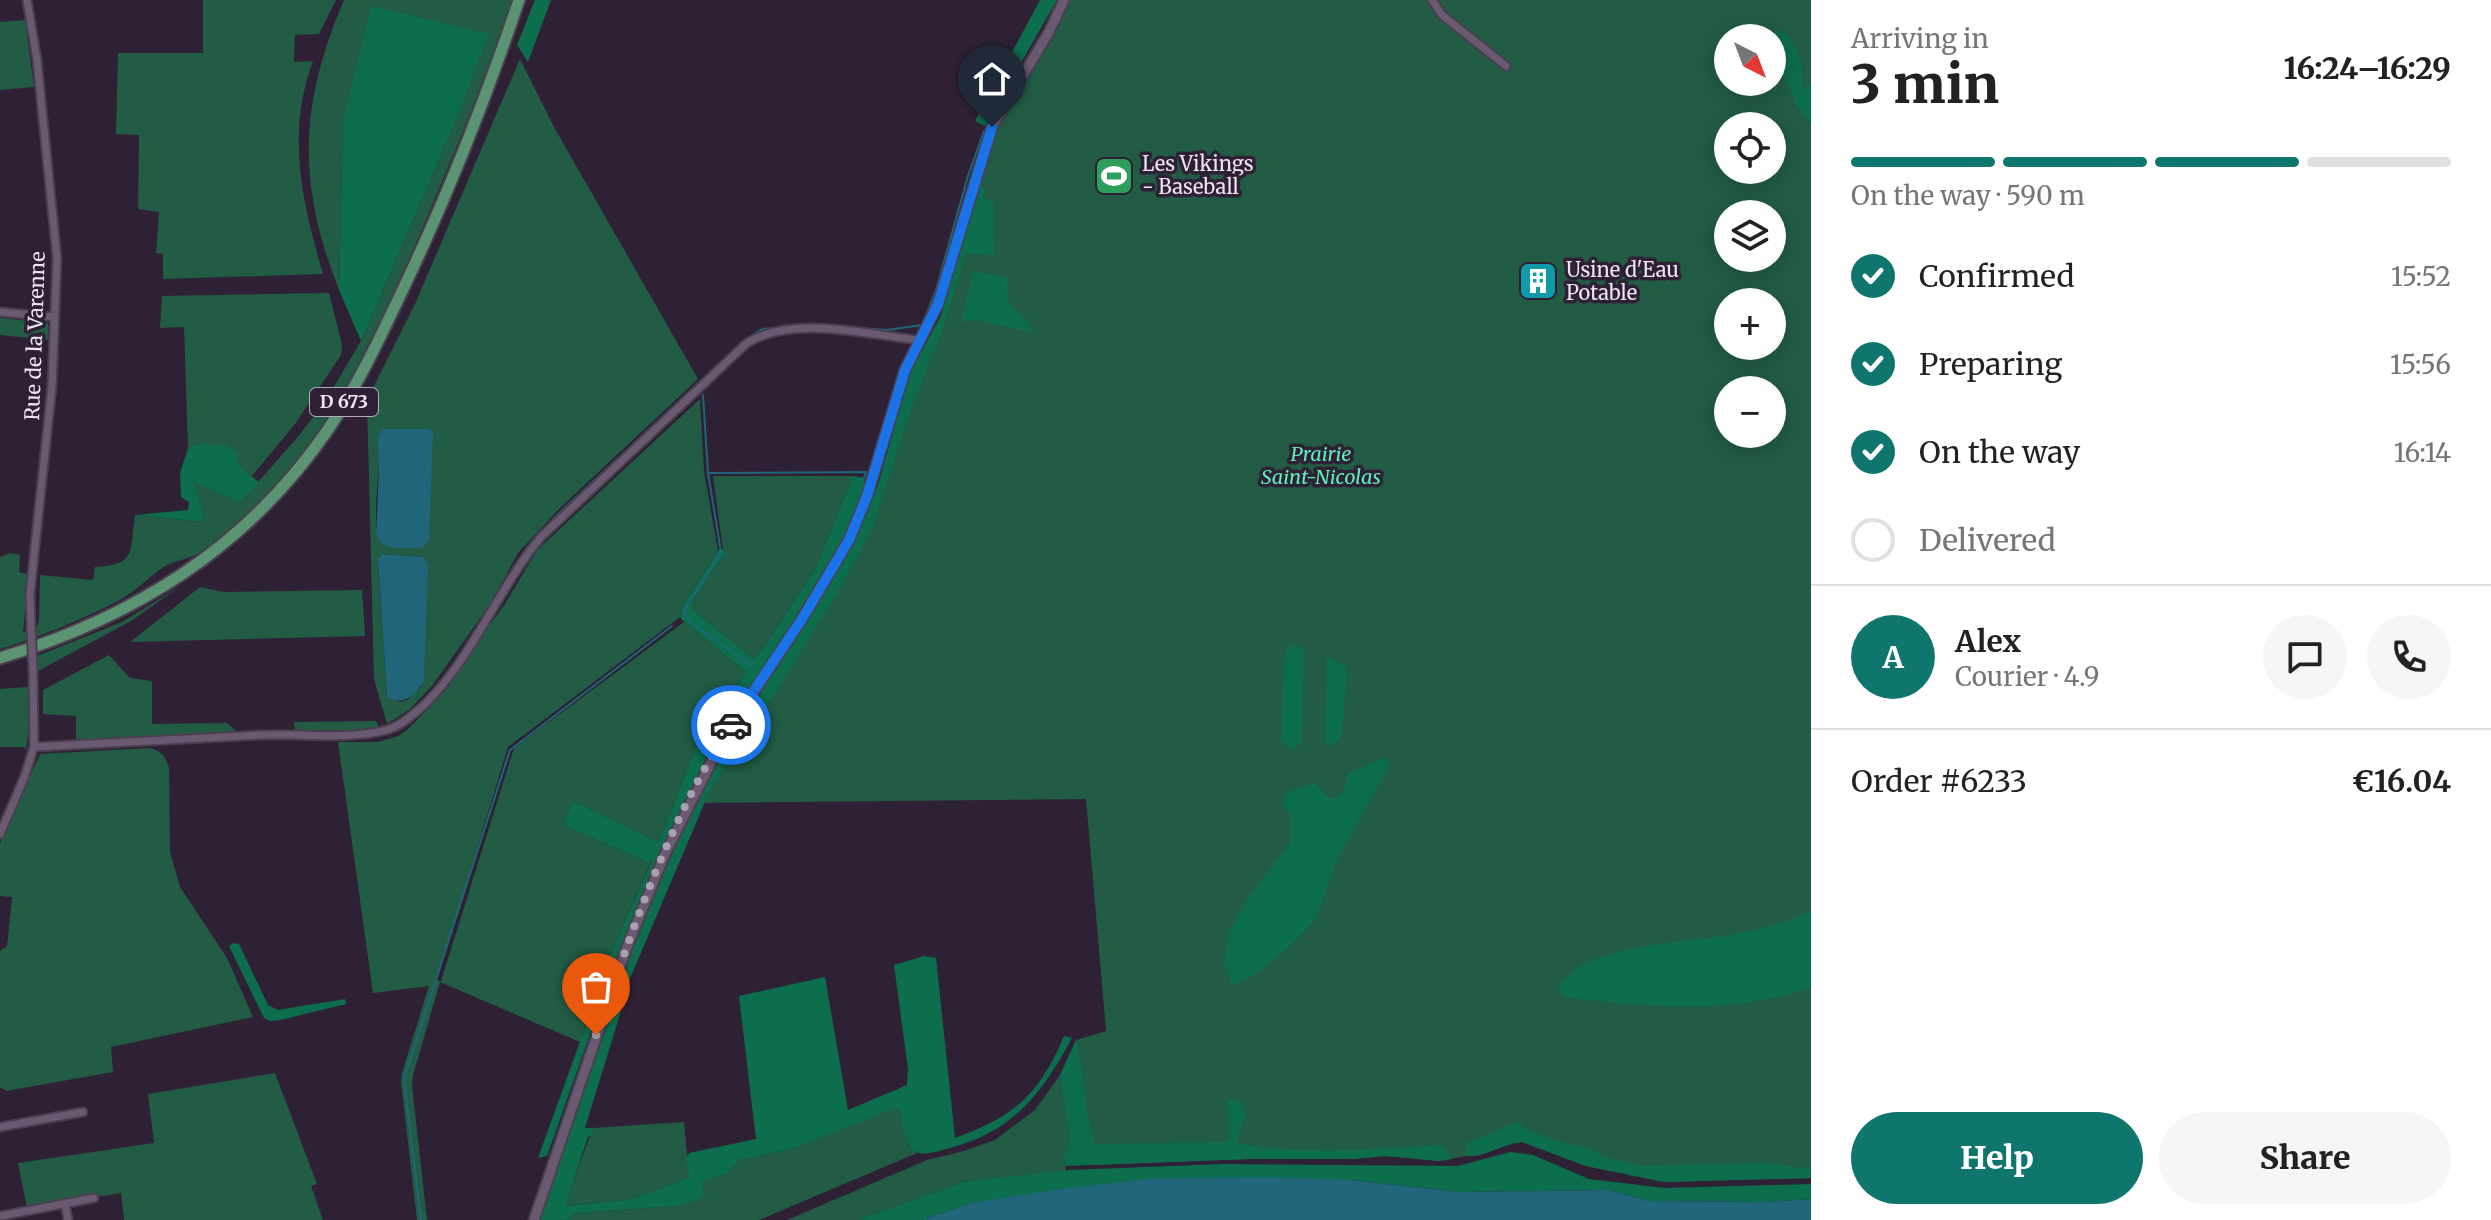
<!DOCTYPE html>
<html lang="en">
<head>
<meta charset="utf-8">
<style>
	:root { --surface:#fff; --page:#f6f6f6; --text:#222; --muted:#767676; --line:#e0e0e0; --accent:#0f766e }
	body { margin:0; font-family:Merriweather,serif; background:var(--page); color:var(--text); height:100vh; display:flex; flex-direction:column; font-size:30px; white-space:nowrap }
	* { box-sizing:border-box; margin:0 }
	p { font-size:26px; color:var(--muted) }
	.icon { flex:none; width:44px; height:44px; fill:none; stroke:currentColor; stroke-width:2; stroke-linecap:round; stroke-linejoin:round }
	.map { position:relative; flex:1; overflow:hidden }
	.sheet { display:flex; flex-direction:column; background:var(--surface); width:680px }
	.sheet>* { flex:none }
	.needle { width:52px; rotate:138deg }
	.tools { position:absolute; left:1714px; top:24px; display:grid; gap:16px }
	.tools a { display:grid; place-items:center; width:72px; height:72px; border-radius:50%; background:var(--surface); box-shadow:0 4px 20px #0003; font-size:40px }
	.pin { position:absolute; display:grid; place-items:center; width:68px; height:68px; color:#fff; margin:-82px -34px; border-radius:50% 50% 50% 0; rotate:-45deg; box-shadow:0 0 8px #0007 }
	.pin .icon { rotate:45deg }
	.courier { position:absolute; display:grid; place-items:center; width:80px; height:80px; margin:-40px; border:6px solid #1a73e8; border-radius:50%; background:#fff; color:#222; box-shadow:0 2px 10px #0007 }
	.headline em { font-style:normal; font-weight:800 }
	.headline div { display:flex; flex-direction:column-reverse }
	.headline { display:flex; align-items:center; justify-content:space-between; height:136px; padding:0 40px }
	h1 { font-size:52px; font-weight:800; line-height:60px }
	.bar { display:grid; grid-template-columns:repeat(4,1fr); gap:12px 8px; align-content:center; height:96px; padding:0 40px }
	.bar i { height:10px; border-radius:6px; background:var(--line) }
	.bar .on { background:var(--accent) }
	.bar p { grid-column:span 4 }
	.line { display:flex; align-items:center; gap:20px; padding:0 40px; border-top:2px solid var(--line) }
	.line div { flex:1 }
	.round { display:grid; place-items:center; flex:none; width:84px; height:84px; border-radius:42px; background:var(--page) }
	ol { padding:0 40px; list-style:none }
	li { display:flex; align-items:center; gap:24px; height:88px }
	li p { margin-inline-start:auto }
	li .icon { padding:8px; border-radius:50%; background:var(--accent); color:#fff; stroke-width:4 }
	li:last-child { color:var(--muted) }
	li i { width:44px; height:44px; border:4px solid var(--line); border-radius:50% }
	.cta { display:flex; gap:16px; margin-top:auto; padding:16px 40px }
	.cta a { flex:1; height:92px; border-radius:48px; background:var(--accent); color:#fff; font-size:32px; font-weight:800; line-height:92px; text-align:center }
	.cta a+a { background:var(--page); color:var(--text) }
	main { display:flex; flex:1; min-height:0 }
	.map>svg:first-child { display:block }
</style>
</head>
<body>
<main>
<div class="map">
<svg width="1811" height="1220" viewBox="0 0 1811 1220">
	<rect width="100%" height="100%" fill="#2e2135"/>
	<path fill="#225c44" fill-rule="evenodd" d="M203,0H336L319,34L295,35L294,62L313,61C286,134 302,202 323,274L163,279V254L156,253L159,212L138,209L139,135L116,134L118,53H203Z
		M344,0H512C488,73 458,144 428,215C376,336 319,470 206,549C194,558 180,559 167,565C150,575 136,592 118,601C81,620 40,637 0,649V557L10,553L20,555L19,572L28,574L23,633L37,627L39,621L40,575L93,580L95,567C137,565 130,551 135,515L200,522L194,481L240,502L297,438L325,402L361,341L449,137L343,122L339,290C297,183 299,106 344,0Z
		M1068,0H1811V1178L1664,1182L1586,1166L1522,1142L1512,1143L1478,1156H1466L1440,1161L1386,1156L1352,1159H1249L1092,1165L1072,1065L1076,1040L1106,1031L1086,799L694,803L852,542L878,485L911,371L941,316L983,171L1001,120ZM1728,38H1772V82H1728ZM1728,126H1772V170H1728ZM1728,214H1772V258H1728ZM1728,302H1772V346H1728ZM1728,390H1772V434H1728Z
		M25,20L34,87L0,90V22Z
		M520,59L555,129L698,379L558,510L518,553L491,603L432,686L410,709L387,724L374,679L367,400L415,304ZM429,429L376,535V503L382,430ZM382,554L424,557L420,687L407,700L400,702L387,697L378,559Z
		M329,293L342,345L341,355L295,424L252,476L204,442L188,448L184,327L160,328L162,296Z
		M0,318L48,323L49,340L0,335Z
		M700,399L704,471L718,551L682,607L680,617L508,747L437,980L441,981L514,748L684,622L746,672L695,749L659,842L573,801L563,825L645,861L652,860L610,954L580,1042L440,982L413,1075L412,1086L427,1220H417L401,1082L402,1073L429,986L373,993L338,742H378L398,736L407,730L429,708L505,604L537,550Z
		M713,476H853L816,567L769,640L754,659L692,609V602L726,552L723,550Z
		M179,587L131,621L38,671L37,656L122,622Z
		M200,587L223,592L362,590L365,636L130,642Z
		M109,655L130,678L152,681V724L227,723L237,732L76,740V716L43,714V690Z
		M28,687L30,719L26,750L24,747H0V689Z
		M376,721L379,727L354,730H295L294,722Z
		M149,748C161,751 166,756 169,768L170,852L180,887L227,958L253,1017L111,1047L113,1072L6,1091L0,1087V951L7,946L12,897L0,896V843L40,754Z
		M275,1073L317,1184L311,1186L323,1220H124L121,1193L27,1208L18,1163L154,1143L148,1094Z
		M1060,1075C1063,1094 1067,1114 1069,1133C1070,1147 1064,1157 1066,1172L963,1182L857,1220H787L927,1160L964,1151L995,1140L1035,1110Z
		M898,1106L909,1146L917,1153L759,1220H566L576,1213L676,1206L700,1182L728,1173L739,1160L792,1149Z
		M684,1122L689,1177L632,1199L564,1206L593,1128Z"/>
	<path fill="#0d6e4d" d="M535,0H551L528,62L517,45Z
		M1040,0H1057L985,126L975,121Z
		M371,6L489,34L449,137L361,341L339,290L343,122Z
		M1775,29C1799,36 1802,68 1804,89L1811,82V125L1797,106L1776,56Z
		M978,182L985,191L983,197L993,201L994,255L966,254L944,326L911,409L872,528L844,581L779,687L710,790L620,1002L614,1000L640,928L705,778L852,542L878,485L911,371L941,316Z
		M973,271L1007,277L1008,302L1030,324V332L975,320L961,322Z
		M204,442L213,447L224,444L236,452L238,465L259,482L240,502L194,482L203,514L201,522L135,515L188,510L189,502L181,497L180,473L188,448Z
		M853,476L864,478L866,485L845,536L804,608L701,768L662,848L608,985L600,984L610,954L652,861H645L563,825L573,801L659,842L695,749L746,672L684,622L680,617L682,607L720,548L726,552L692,602V609L754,659L769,640L816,567Z
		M1290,644L1304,648L1302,742L1291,751L1281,739L1284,656Z
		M1327,656L1345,666L1347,673L1342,732L1339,740L1329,747L1325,740Z
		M1385,757L1390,761L1388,768L1337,860L1316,919L1288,948L1253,976L1232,985L1224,964L1228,933L1249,896L1290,843V814L1282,803L1288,792L1315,783L1329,798H1337L1344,791L1348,774Z
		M1811,911V988L1808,989C1726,1014 1649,1008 1565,997L1558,988C1580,945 1686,942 1729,935C1757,930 1785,924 1811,911Z
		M233,943L239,944L268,1005L278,1010L345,999L346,1004L280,1020L270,1021L264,1018L229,946Z
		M924,956L936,958L955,1138C1015,1116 1039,1095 1064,1036L1072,1038C1041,1096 1011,1133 946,1149C935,1152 919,1158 911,1148C903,1138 902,1118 898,1107L792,1149L739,1160L728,1173L701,1182L705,1194L695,1201L676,1206L576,1213L566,1220H539L612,1007L621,1011L585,1128H593L592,1135L588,1137L565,1206L632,1199L689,1177L686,1158L689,1153L756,1139L739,996L825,977L848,1110L907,1085L908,1069L894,965Z
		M599,989L605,992L547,1156L538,1158Z
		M1076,1040C1085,1075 1083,1110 1095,1144L1229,1142L1227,1100L1241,1101L1246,1116L1240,1128L1237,1143C1304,1156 1374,1149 1442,1145L1451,1159L1440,1161L1386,1156L1352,1159H1249L1065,1166L1064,1156L1068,1146L1069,1134L1060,1075Z
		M1518,1122L1526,1129L1555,1140L1594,1150L1605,1157L1644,1166L1761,1163L1811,1169V1178L1664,1182L1586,1166L1522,1142C1502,1144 1486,1157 1466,1156L1467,1143Z
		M1510,1152L1533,1155L1589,1179L1664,1188L1811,1184V1199L1767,1202L1647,1201L1609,1190L1459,1192L1350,1180L971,1203L922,1220H857L963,1182L1070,1170L1222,1164L1458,1166Z"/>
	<path fill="#20657a" d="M382,429H429L433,433L429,541L421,548C405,547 382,552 376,535L379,470L378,436Z
		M382,554L424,557L428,565L424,680C415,695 404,707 387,697L378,559Z
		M1273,1177L1350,1180L1459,1192L1609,1190L1647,1201L1767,1202L1811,1199V1220H922L971,1203L1069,1188L1156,1178Z"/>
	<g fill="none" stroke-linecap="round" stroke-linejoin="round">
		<path stroke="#20657a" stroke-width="2" d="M812,325L887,330L922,325L936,290L968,176L984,131
			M744,341L762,329L786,327
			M704,378L739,346
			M703,395L708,473L721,552L684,611L690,622L751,665
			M709,473L866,472L864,478
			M527,547L558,514L700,382
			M421,1220L404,1079L510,750L672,626"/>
		<g stroke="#4a3f4f" stroke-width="11">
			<path id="street" d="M27,0L37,60L57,258L52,386L30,594L31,627
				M1432,0L1442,15L1506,66
				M0,312L55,317
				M34,747C109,743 185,739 260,735C300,733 343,740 382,731C399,728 411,716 423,706C472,660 499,586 542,536L747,343C794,314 867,335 919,340
				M0,834L24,778L34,747L33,669
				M0,1127L83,1112
				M65,1203L68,1220
				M0,1216L94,1198"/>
		</g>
		<g stroke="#4a3f4f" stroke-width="13">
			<path id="secondary" d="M534,1220L627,947L665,854L724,737L802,619L849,540L867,496L905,370L938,304L992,127L1049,32L1064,0"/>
		</g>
		<g stroke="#4a3f4f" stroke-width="15">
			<path id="primary" d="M0,658C135,617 246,548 327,431C361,381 386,325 412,270C453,182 488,92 519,0"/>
		</g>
		<use href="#street" stroke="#6a5a71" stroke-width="7"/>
		<use href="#secondary" stroke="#6a5a71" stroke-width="9"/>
		<use href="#primary" stroke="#5b9473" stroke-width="11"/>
		<g stroke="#4a3f4f" stroke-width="11" stroke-linecap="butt">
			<path id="street-bridge" d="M31,627L33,669"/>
		</g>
		<use href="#street-bridge" stroke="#6a5a71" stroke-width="7"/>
	</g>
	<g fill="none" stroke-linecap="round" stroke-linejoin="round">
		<path stroke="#aba0b0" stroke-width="8" stroke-dasharray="0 14.4" d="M596,1035C632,930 670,818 731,725"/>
		<path stroke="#1a73e8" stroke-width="10" d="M731,725L802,619L849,540L867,496L905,370L938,304L992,127"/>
	</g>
	<defs>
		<g id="stadium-square" transform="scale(2)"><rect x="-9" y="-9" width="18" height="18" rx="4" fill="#2e9e5b" stroke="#2e2135"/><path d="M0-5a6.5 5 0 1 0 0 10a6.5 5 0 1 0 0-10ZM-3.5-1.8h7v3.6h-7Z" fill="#fff"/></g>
		<g id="building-square" transform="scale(2)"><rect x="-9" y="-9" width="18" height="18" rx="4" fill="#0f9aa8" stroke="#2e2135"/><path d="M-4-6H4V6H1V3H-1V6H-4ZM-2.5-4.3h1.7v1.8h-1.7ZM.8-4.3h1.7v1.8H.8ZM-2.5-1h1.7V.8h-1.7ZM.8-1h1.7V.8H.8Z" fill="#fff"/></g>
	</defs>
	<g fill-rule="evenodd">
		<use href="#stadium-square" x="1114" y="176"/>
		<use href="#building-square" x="1538" y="281"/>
	</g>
	<g text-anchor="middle" stroke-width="7" stroke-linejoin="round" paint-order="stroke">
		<rect fill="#2e2135" stroke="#b4aab9" stroke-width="2" x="310" y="388" width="68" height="28" rx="6"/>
		<g font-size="18" font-weight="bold" fill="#eee5f2">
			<text x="344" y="408">D 673</text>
		</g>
		<g font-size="20" fill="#eee5f2" stroke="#2e2135" text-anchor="start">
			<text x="1142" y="171">Les Vikings<tspan x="1142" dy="23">- Baseball</tspan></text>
			<text x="1566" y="277">Usine d'Eau<tspan x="1566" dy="23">Potable</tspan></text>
		</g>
		<g font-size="20" fill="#eee5f2" stroke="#2e2135">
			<text transform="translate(35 336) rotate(-88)" y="7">Rue de la Varenne</text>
		</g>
		<g font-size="20" font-style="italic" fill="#5cf1b5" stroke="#2e2135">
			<text x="1321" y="461">Prairie<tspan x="1321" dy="23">Saint-Nicolas</tspan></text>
		</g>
	</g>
</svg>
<div class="tools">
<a><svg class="needle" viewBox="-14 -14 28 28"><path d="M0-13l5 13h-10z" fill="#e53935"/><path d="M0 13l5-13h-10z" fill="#767676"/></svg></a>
<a><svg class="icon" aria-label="locate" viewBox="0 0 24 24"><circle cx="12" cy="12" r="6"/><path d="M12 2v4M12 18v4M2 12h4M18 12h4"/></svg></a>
<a><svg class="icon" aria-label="layers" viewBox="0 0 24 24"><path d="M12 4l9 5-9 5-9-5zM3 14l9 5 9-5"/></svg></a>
<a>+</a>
<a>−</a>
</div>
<div class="pin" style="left:596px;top:1035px;background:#ea580c"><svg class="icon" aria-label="bag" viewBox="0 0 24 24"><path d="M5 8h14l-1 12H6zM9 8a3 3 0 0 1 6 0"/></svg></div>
<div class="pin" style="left:992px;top:127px;background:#1f2937"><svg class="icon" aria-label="home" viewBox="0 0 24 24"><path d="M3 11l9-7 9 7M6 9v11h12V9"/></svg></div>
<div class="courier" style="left:731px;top:725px"><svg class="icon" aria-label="car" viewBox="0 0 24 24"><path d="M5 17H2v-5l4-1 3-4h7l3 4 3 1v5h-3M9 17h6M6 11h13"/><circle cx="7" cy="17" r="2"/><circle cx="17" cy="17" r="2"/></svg></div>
</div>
<section class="sheet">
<div class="headline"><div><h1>3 min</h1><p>Arriving in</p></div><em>16:24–16:29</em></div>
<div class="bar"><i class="on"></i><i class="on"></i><i class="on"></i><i></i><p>On the way · 590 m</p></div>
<ol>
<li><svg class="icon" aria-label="check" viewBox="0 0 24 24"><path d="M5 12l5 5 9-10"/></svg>Confirmed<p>15:52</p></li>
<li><svg class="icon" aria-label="check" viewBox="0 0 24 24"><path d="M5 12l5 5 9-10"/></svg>Preparing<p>15:56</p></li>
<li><svg class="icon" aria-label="check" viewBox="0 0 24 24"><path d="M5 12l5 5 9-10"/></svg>On the way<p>16:14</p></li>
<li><i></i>Delivered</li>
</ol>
<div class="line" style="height:144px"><b class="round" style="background:var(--accent);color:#fff">A</b><div><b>Alex</b><p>Courier · 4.9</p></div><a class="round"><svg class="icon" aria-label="chat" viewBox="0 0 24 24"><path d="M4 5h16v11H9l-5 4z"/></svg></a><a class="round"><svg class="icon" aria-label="phone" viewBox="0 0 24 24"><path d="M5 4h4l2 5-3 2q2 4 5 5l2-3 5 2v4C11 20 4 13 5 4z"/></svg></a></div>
<div class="line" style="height:104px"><div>Order #6233</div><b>€16.04</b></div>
<div class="cta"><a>Help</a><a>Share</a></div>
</section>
</main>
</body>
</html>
